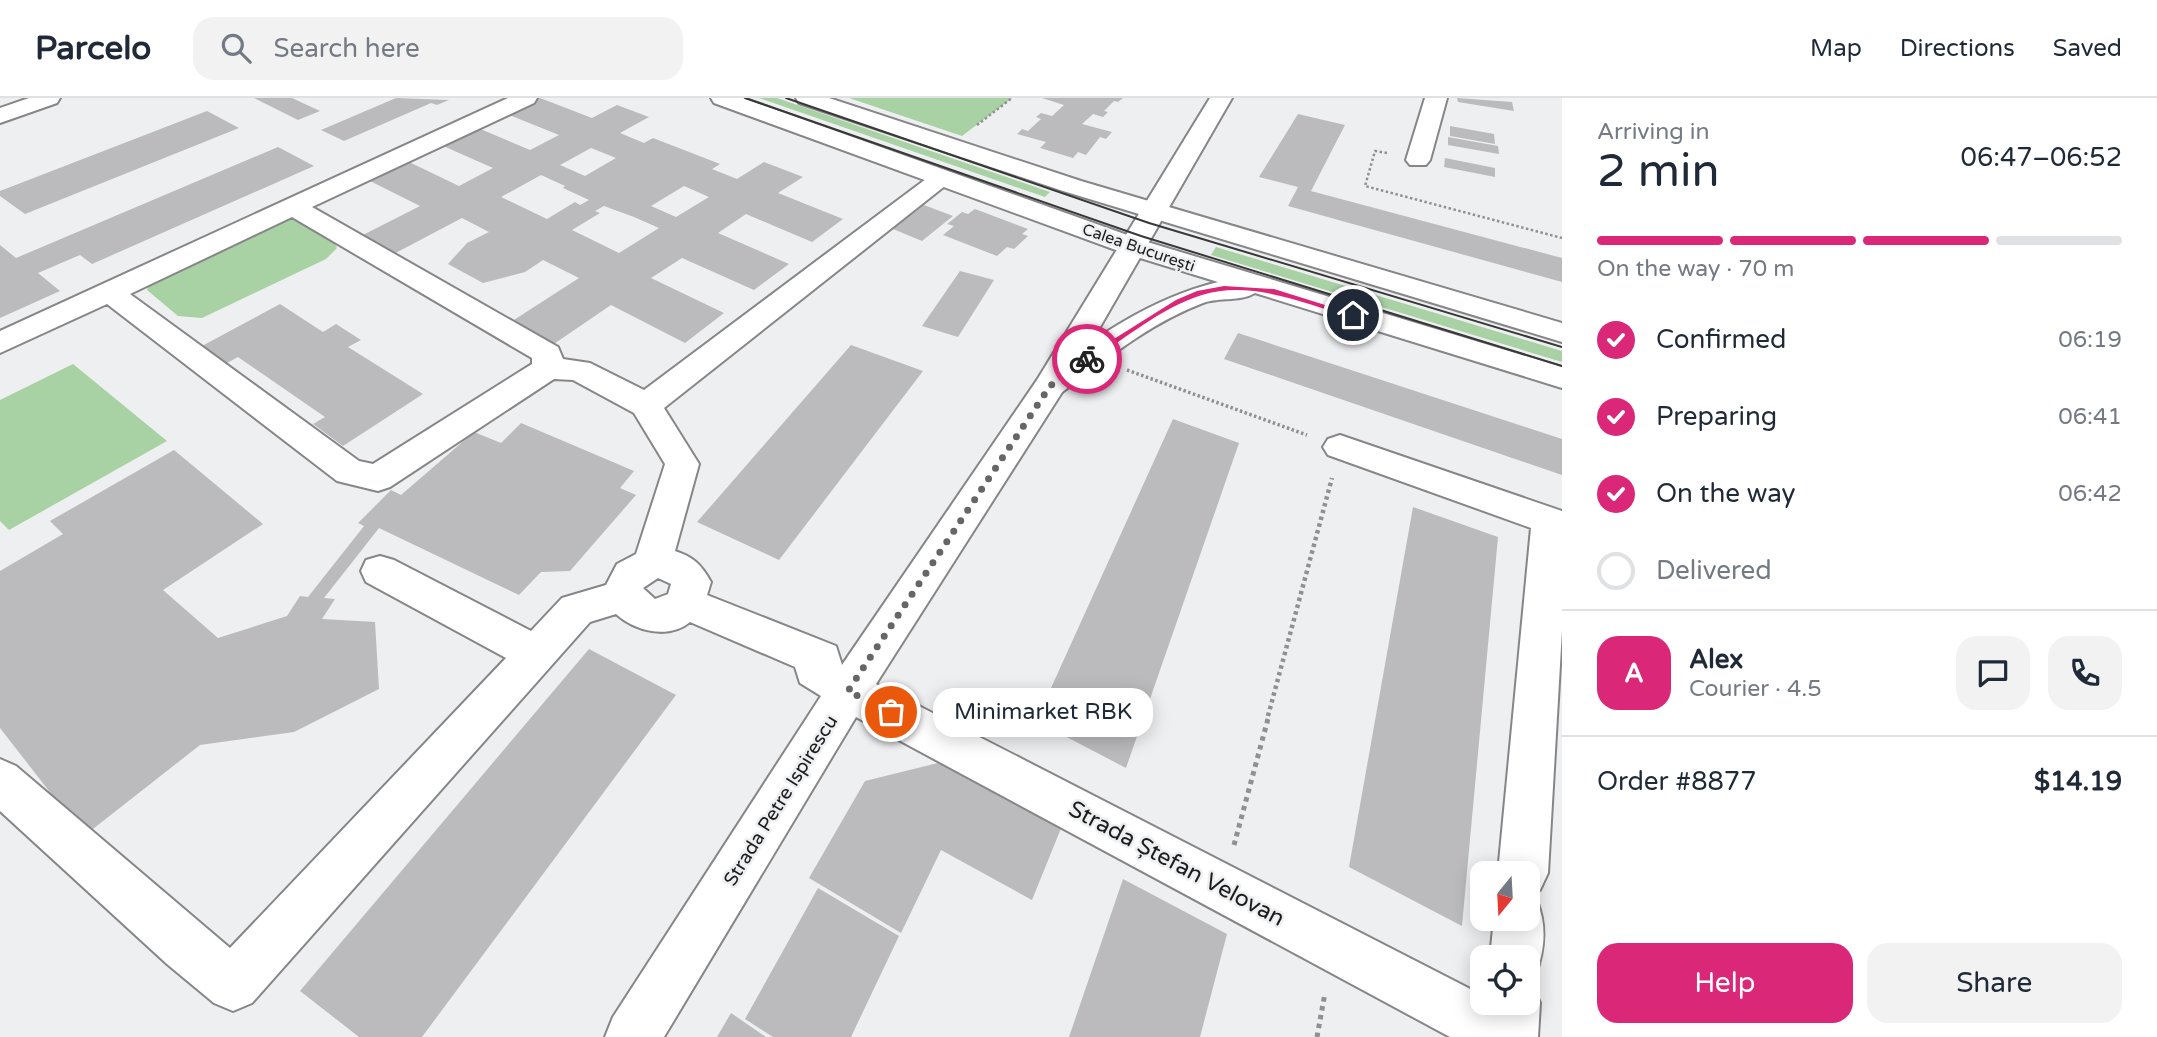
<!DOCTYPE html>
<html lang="en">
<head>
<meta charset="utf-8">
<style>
	:root { --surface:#fff; --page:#f2f2f3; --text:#1f2937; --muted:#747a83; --line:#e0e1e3; --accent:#db2777 }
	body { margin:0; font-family:"Varela Round",sans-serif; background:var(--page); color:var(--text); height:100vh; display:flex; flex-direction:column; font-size:26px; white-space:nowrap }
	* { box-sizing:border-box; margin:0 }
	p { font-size:23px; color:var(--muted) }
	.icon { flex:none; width:38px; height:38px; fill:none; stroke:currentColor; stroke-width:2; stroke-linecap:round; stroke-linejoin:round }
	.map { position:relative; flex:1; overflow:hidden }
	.sheet { display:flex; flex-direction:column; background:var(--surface); width:595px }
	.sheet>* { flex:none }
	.needle { width:46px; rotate:198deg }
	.controls { position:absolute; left:1470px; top:763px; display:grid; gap:14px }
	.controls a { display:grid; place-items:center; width:70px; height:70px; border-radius:14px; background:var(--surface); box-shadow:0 4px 18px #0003; font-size:35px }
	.pin { position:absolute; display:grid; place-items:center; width:60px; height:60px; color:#fff; margin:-30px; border:4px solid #fff; border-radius:50%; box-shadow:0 2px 7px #0007 }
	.courier { position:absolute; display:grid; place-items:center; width:70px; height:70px; margin:-35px; border:5px solid #db2777; border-radius:50%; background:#fff; color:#222; box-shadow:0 2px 9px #0007 }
	.bubble { position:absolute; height:49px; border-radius:21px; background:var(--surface); box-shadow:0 4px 18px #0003; font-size:23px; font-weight:600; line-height:49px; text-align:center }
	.overview em { font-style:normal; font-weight:600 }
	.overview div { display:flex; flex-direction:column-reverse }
	.overview { display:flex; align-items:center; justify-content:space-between; height:119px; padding:0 35px }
	h1 { font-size:46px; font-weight:600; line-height:52px }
	.bar { display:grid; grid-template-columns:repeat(4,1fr); gap:10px 7px; align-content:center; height:84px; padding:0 35px }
	.bar i { height:9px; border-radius:5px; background:var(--line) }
	.bar .on { background:var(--accent) }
	.bar p { grid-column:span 4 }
	.line { display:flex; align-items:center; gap:18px; padding:0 35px; border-top:2px solid var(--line) }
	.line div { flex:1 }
	.round { display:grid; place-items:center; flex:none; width:74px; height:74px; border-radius:21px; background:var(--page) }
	ol { padding:0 35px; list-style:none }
	li { display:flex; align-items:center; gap:21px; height:77px }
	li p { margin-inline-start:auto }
	li .icon { padding:7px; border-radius:50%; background:var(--accent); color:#fff; stroke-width:4 }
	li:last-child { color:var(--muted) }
	li i { width:38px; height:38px; border:4px solid var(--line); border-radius:50% }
	.action { display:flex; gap:14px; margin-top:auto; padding:14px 35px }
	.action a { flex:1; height:80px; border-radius:21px; background:var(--accent); color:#fff; font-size:28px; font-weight:600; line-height:80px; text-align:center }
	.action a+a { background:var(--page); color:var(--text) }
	header { display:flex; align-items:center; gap:42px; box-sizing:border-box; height:98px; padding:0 35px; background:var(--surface); border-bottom:2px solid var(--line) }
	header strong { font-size:33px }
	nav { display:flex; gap:38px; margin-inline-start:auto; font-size:24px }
	.search { width:490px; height:63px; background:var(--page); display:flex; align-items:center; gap:18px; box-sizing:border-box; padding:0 24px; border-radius:21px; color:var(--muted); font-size:26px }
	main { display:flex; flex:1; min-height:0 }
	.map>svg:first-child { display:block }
</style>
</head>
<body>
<header>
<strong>Parcelo</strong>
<div class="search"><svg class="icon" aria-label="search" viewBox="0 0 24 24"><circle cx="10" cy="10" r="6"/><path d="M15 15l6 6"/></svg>Search here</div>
<nav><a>Map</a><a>Directions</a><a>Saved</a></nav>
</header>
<main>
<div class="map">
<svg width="1562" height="939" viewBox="0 0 1562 939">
	<rect width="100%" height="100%" fill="#eeeff0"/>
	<path fill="#a8d1a4" d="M759,0H777L1050,94L1045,99Z
		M849,0H1012L962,38Z
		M290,121C307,122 331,133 337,150L326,161L202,220L178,218L147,192L149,187L279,123Z
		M1216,149L1562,253V264L1211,157Z
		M73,266L167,343L9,432L0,423V302Z"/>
	<path fill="#bbbbbd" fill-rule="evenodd" d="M254,0H292L320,13L298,22Z
		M396,0L449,2L437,7L431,5L344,43L321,32Z
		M540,0L592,20L617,7L649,19L620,35L644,45L653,40L720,66L712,71L737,81L764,64L803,79L778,95L843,121L812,144L746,116L718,135L789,166L754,192L682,160L651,180L724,215L685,245L611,207L548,250L506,227L579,180L543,162L525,174L483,185L448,166L467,145L489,134L462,120L388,159L355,141L420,108L368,82L407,63L459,88L493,70L441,47L478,30L530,52L559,37L507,16ZM591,50L616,60L585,78L560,67ZM541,77L565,88L563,90L589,102L580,107L575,104L547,121L501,99ZM684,88L709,99L676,119L651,108ZM604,108L634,119L659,130L619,155L572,132L600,115L595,113Z
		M1042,0H1123L1118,4L1114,3L1104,13L1108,14L1103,19L1093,16L1082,26L1112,34L1106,41L1100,39L1086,57L1078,54L1073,60L1040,50L1046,44L1017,36L1022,31L1028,33L1041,21L1036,19L1041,15L1052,18L1064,7Z
		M1457,0L1512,4L1514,13L1458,4Z
		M207,13L239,30L25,116L0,98V93Z
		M1298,16L1345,27L1311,93L1562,160V184L1288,108L1298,89L1259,79Z
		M1450,28L1494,36L1495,46L1450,38Z
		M1448,39L1498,48L1499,56L1448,47Z
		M278,49L314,68L92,166L80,157L38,175L60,193L0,220V147L16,160Z
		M1445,60L1495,70V79L1444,69Z
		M924,107L953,118L922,143L893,131Z
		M975,111L1028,131L1022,136L1028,138L1014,151L1007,149L997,158L943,137L954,128L947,126L962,114L968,116Z
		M960,173L994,182L958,239L922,228Z
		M280,206L323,234L336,226L361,242L348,249L423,296L343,348L313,326L325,319L238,259L227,265L202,248Z
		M1238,235L1562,341V377L1224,261Z
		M851,247L923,273L779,462L697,424Z
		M1173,321L1239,345L1126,670L1036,623Z
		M521,325L634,373L620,390L636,397L570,473L541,474L519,497L379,430L324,500L335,501L322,521L375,524L379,591L294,634L200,647L84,738L0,630V473L63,436L50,423L174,352L263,426L163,492L218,540L287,518L300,498L308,499L364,428L358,425L391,392L401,397L474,334L501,345Z
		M1413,409L1498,439L1462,828L1349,769Z
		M589,551L676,597L422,939H359L300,893Z
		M954,661L1066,718L1032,802L941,752L901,835L809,780L865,683Z
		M1123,781L1227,836L1200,939H1069Z
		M818,790L899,838L851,939H773L745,921Z
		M731,915L766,939H717Z"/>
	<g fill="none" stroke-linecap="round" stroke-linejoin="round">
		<g stroke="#868688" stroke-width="4">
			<path id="minor" d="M29,0H60L57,5L0,25V10Z
				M508,0H537L534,5L312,109L558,249L563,261L590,265L644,292L934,75H952L955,80L664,310L699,366L675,453C693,459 701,466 711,484L707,497L836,548L842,567L1037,282L1210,0H1232L1066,288L876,586L1482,897V905H1528V884L1532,886L1540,905L1538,939H1450L856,619L664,939H605L613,919L821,598L800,585L795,569L690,524C668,542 635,533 616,516L590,524L252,905L233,913L214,905L167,866L0,713V661L16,668L230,850L506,560L366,484L361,473L366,462L380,458L394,462L531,533L562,500L606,487L617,466L636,456L665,366L634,315L573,282L554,281L390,389L378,393L337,383L107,206L0,255V233ZM292,119L532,260V266L373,366L359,363L130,196ZM658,480L671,486L668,496L655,501L643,490Z
				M1425,0H1447L1430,62L1426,67H1410L1406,62Z
				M1340,337L1562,413V532L1548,775L1540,792L1528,798V775H1498L1531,430L1328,357L1323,349L1328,341Z
				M1528,799L1537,803C1547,828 1545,852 1535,878L1528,880V859H1490L1494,821H1528Z"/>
		</g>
		<g stroke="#868688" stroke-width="4">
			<path id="major" d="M711,0H743L1144,143L1562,269V290L1255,195C1240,204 1220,199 1203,205C1150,225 1105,262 1061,295L1050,299L1039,295L1034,288L1039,281C1095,240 1149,201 1218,184L1124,155L714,5Z
				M796,0H829L1081,83L1562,225V244L1063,93L799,5Z"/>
		</g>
		<path stroke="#909091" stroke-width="2.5" stroke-dasharray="2.5 2.5" stroke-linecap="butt" d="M977,27L1012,0
			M1387,55L1375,53L1365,88L1562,140"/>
		<path stroke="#909091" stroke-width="3.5" stroke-dasharray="2.5 2.5" stroke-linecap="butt" d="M1127,272L1307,337"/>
		<path stroke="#909091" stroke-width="4.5" stroke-dasharray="3.5 3.5" stroke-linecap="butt" d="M1268,618L1332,380"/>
		<path stroke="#909091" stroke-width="5" stroke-dasharray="4.5 4.5" stroke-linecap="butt" d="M1234,747L1269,617
			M1317,939L1325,895"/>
		<use href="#minor" fill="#fff" fill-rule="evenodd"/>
		<use href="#major" fill="#fff" fill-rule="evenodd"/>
		<path stroke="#383839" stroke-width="2" d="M745,0L1141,138L1562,268
			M786,0L1149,125L1562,249"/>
	</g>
	<path fill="#db2777" d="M1224,188L1274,191L1357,217L1350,219C1304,205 1250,182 1202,197C1162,209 1125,241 1090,263L1082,261L1176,202L1197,193Z"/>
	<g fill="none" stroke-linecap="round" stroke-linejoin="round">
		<path stroke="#666667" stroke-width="7" stroke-dasharray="0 12.6" d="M891,614L848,593L1050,288L1087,261"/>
	</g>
	<g text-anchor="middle" stroke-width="5" stroke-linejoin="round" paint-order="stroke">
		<g font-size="16" fill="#1c1c1d" stroke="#eeeff0">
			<text transform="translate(1139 149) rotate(19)" y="6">Calea București</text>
		</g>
		<g font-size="19" fill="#1c1c1d" stroke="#eeeff0">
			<text transform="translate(780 702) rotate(-58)" y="7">Strada Petre Ispirescu</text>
		</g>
		<g font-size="23" fill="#1c1c1d" stroke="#eeeff0">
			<text transform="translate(1177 765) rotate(28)" y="8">Strada Ștefan Velovan</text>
		</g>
	</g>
</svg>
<div class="controls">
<a><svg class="needle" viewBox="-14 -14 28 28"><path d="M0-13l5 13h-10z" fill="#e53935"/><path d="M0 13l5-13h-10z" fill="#747a83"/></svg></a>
<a><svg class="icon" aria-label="locate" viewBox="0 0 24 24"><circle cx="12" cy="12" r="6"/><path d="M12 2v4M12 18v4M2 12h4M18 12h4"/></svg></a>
</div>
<div class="pin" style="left:891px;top:614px;background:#ea580c"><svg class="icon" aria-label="bag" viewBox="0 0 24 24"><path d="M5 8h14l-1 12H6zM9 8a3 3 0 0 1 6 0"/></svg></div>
<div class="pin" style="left:1353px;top:217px;background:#1f2937"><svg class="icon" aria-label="home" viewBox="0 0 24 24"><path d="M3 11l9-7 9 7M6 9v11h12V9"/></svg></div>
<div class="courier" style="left:1087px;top:261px"><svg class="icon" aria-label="bike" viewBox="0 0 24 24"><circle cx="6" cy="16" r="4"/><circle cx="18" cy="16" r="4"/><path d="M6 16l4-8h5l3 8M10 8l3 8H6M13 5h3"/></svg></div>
<div class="bubble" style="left:933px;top:590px;width:220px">Minimarket RBK</div>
</div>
<section class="sheet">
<div class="overview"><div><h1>2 min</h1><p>Arriving in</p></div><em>06:47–06:52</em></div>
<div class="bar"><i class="on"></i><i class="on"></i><i class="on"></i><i></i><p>On the way · 70 m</p></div>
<ol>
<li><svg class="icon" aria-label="check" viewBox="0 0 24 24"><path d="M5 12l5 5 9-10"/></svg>Confirmed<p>06:19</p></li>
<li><svg class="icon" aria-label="check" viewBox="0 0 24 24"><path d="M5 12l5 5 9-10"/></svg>Preparing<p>06:41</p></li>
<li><svg class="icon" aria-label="check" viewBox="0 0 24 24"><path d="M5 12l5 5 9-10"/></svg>On the way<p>06:42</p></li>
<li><i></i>Delivered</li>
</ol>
<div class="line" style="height:126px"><b class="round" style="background:var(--accent);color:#fff">A</b><div><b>Alex</b><p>Courier · 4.5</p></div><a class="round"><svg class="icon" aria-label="chat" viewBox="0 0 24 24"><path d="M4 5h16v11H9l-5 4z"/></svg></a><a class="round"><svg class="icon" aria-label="phone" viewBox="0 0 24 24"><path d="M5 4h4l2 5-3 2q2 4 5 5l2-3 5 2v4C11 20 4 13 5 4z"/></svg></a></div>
<div class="line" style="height:91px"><div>Order #8877</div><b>$14.19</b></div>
<div class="action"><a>Help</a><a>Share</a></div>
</section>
</main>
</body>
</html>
